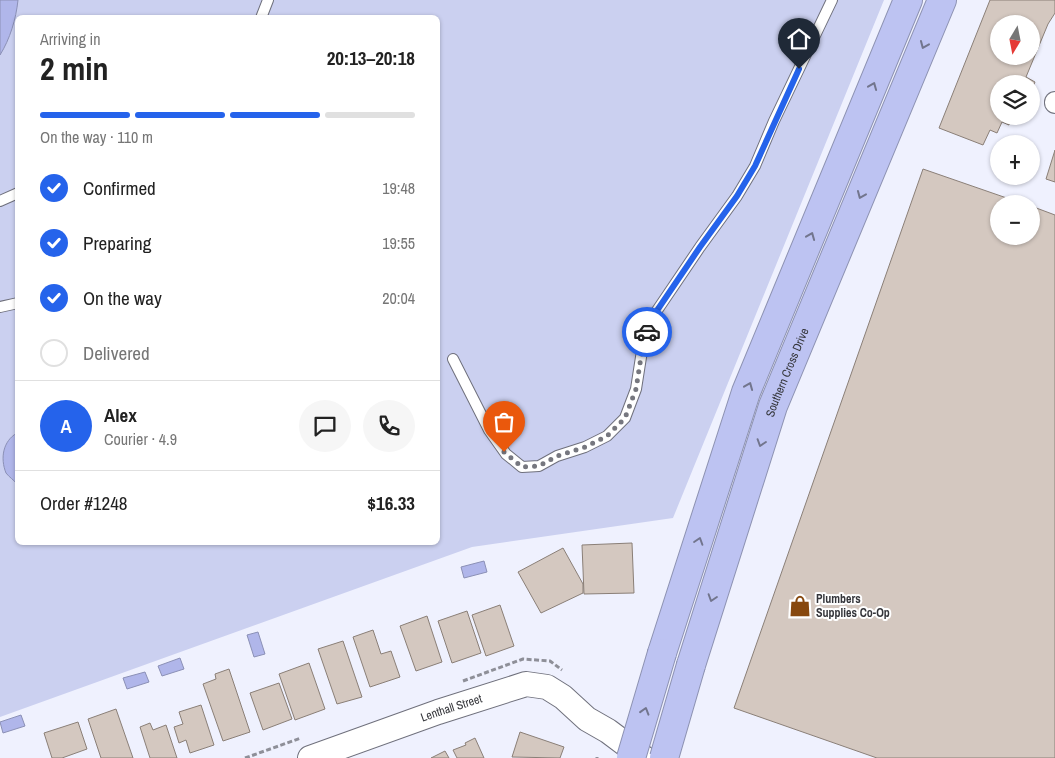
<!DOCTYPE html>
<html lang="en">
<head>
<meta charset="utf-8">
<style>
	:root { --surface:#fff; --page:#f6f6f6; --text:#222; --muted:#767676; --line:#e0e0e0; --accent:#2563eb }
	body { margin:0; font-family:"Archivo Narrow",sans-serif; background:var(--page); color:var(--text); height:100vh; display:flex; flex-direction:column; font-size:19px; white-space:nowrap }
	* { box-sizing:border-box; margin:0 }
	p { font-size:16px; color:var(--muted) }
	.icon { flex:none; width:28px; height:28px; fill:none; stroke:currentColor; stroke-width:2; stroke-linecap:round; stroke-linejoin:round }
	.map { position:relative; flex:1; overflow:hidden }
	.drawer { position:absolute; left:15px; top:15px; width:425px; height:530px; display:flex; flex-direction:column; background:var(--surface); border-radius:8px; box-shadow:0 1px 4px #0004 }
	.drawer>* { flex:none }
	.needle { width:32px; rotate:190deg }
	.buttons { position:absolute; left:990px; top:15px; display:grid; gap:10px }
	.buttons a { display:grid; place-items:center; width:50px; height:50px; border-radius:50%; background:var(--surface); box-shadow:0 1px 4px #0004; font-size:25px }
	.pin { position:absolute; display:grid; place-items:center; width:42px; height:42px; color:#fff; margin:-51px -21px; border-radius:50% 50% 50% 0; rotate:-45deg; box-shadow:0 0 5px #0007 }
	.pin .icon { rotate:45deg }
	.courier { position:absolute; display:grid; place-items:center; width:50px; height:50px; margin:-25px; border:4px solid #2563eb; border-radius:50%; background:#fff; color:#222; box-shadow:0 1px 6px #0007 }
	.overview em { font-style:normal; font-weight:700 }
	.overview div { display:flex; flex-direction:column-reverse }
	.overview { display:flex; align-items:center; justify-content:space-between; height:85px; padding:0 25px }
	h1 { font-size:32px; font-weight:700; line-height:38px }
	.bar { display:grid; grid-template-columns:repeat(4,1fr); gap:8px 5px; align-content:center; height:60px; padding:0 25px }
	.bar i { height:6px; border-radius:4px; background:var(--line) }
	.bar .active { background:var(--accent) }
	.bar p { grid-column:span 4 }
	.line { display:flex; align-items:center; gap:12px; padding:0 25px; border-top:1px solid var(--line) }
	.line div { flex:1 }
	.round { display:grid; place-items:center; flex:none; width:52px; height:52px; border-radius:26px; background:var(--page) }
	ol { padding:0 25px; list-style:none }
	li { display:flex; align-items:center; gap:15px; height:55px }
	li p { margin-inline-start:auto }
	li .icon { padding:5px; border-radius:50%; background:var(--accent); color:#fff; stroke-width:4 }
	li:last-child { color:var(--muted) }
	li i { width:28px; height:28px; border:2px solid var(--line); border-radius:50% }
	.map>svg:first-child { display:block }
</style>
</head>
<body>
<div class="map">
<svg width="1055" height="758" viewBox="0 0 1055 758">
	<rect width="100%" height="100%" fill="#eff1fe"/>
	<path fill="#cbd0f0" fill-rule="evenodd" d="M0,0H884L673,518L472,547L0,717ZM18,18H438V542H18Z"/>
	<path fill="#b0b6ea" stroke="#8b90b6" d="M0,0H18C16,19 10,39 0,55Z
		M17,433V484C14,480 9,477 6,473C0,458 3,441 17,433Z
		M484,561L487,572L464,578L461,567Z
		M258,632L265,654L254,657L247,635Z
		M180,658L184,669L162,676L158,666Z
		M145,672L149,682L127,689L123,678Z
		M21,715L25,726L3,733L0,722Z"/>
	<path fill="#d4c8c0" stroke="#8a7f77" fill-rule="evenodd" d="M990,0H1055V13L1048,24L1026,77L1035,82L1031,91V84H999V116H1013L1009,125L1002,122L997,133L990,130L983,145L939,128ZM999,24H1031V56H999Z
		M1055,150V182L1046,179Z
		M923,169L1024,204H999V236H1031V206L1055,215V758H877L734,708Z
		M632,543L634,593L584,594L582,545Z
		M563,548L583,584V593L541,613L518,572Z
		M500,605L514,646L486,656L472,615Z
		M467,611L481,653L452,663L438,621Z
		M427,616L442,662L416,671L400,626Z
		M373,630L381,654L391,651L400,677L370,687L353,637Z
		M343,641L362,697L337,704L318,649Z
		M309,663L325,709L295,720L279,674Z
		M229,669L250,732L223,741L203,684L216,679L215,674Z
		M279,683L292,719L263,730L250,693Z
		M201,705L214,745L190,753L186,740L179,743L174,727L183,724L179,712Z
		M116,709L133,758H101L88,719Z
		M78,722L87,749L62,758H52L44,733Z
		M150,723L153,730L166,725L177,758H150L140,727Z
		M520,732L564,747L560,758L512,757Z
		M475,738L484,758H457L453,750L466,745L465,743Z
		M445,751L449,758H431Z"/>
	<g fill="none" stroke-linecap="round" stroke-linejoin="round">
		<g stroke="#6f707c" stroke-width="12">
			<path id="service" d="M261,18L268,0
				M0,201L18,193
				M0,307L18,303
				M453,359L489,430L506,454L522,467L539,466L557,456L585,447L607,436L625,418L636,389L644,338L656,312L700,247L737,196L755,166L774,121L832,0"/>
		</g>
		<g stroke="#6f707c" stroke-width="22">
			<path id="minor" d="M1055,103V102"/>
		</g>
		<g stroke="#6f707c" stroke-width="26">
			<g id="tertiary">
				<path id="s1" d="M310,758L438,712L526,684L547,687L563,697L587,719L608,731L644,758"/>
			</g>
		</g>
		<g stroke="#8d92b2" stroke-width="30">
			<g id="motorway">
				<path d="M662,653L746,392L908,0"/>
				<path id="s2" d="M691,665L773,406L942,0"/>
			</g>
		</g>
		<path stroke="#8e8f98" stroke-width="3" stroke-dasharray="5 2.5" stroke-linecap="butt" d="M463,681L523,659L550,661L562,670
			M597,757V758
			M245,758L301,738"/>
		<use href="#service" stroke="#fff" stroke-width="10"/>
		<use href="#minor" stroke="#fff" stroke-width="20"/>
		<use href="#tertiary" stroke="#fff" stroke-width="24"/>
		<use href="#motorway" stroke="#bdc3f2" stroke-width="28"/>
		<g stroke="#8d92b2" stroke-width="30" stroke-linecap="butt">
			<path id="motorway-bridge" d="M631,758L662,653
				M664,758L691,665"/>
		</g>
		<use href="#motorway-bridge" stroke="#bdc3f2" stroke-width="28"/>
	</g>
	<defs><path id="oneway-chevron" d="M-2-3.5L2.5 0L-2 3.5" fill="none" stroke-width="1.6" stroke-linecap="round" stroke-linejoin="round" transform="scale(1.25)"/></defs>
	<g stroke="#72758d">
		<use href="#oneway-chevron" transform="translate(924 45) rotate(113)"/>
		<use href="#oneway-chevron" transform="translate(873 86) rotate(-68)"/>
		<use href="#oneway-chevron" transform="translate(861 195) rotate(113)"/>
		<use href="#oneway-chevron" transform="translate(811 236) rotate(-68)"/>
		<use href="#oneway-chevron" transform="translate(749 386) rotate(-68)"/>
		<use href="#oneway-chevron" transform="translate(761 443) rotate(108)"/>
		<use href="#oneway-chevron" transform="translate(699 541) rotate(-72)"/>
		<use href="#oneway-chevron" transform="translate(712 598) rotate(108)"/>
		<use href="#oneway-chevron" transform="translate(645 711) rotate(-73)"/>
	</g>
	<g fill="none" stroke-linecap="round" stroke-linejoin="round">
		<path stroke="#76777f" stroke-width="5" stroke-dasharray="0 9" d="M504,452L522,467L539,466L557,456L585,447L607,436L625,418L636,389L644,338L647,332"/>
		<path stroke="#2563eb" stroke-width="6" d="M647,332L656,312L700,247L737,196L755,166L799,69"/>
	</g>
	<defs>
		<g id="shop-bare" transform="scale(1.725)"><path d="M-5-2.5h2.3a2.7 3.5 0 0 1 5.4 0H5L5.5 6h-11ZM-1.5-2.5h3a1.5 2.3 0 0 0-3 0Z" fill="#87480e" stroke="#fff" stroke-width="2.5" paint-order="stroke"/></g>
	</defs>
	<g fill-rule="evenodd">
		<use href="#shop-bare" x="800" y="606"/>
	</g>
	<g text-anchor="middle" stroke-width="4" stroke-linejoin="round" paint-order="stroke">
		<g font-size="12" fill="#35363b" stroke="#fff">
			<text dy="4" stroke="none"><textPath href="#s2" startOffset="308">Southern Cross Drive</textPath></text>
			<text dy="4" stroke="none"><textPath href="#s1" startOffset="150">Lenthall Street</textPath></text>
		</g>
		<g font-size="12" font-weight="bold" fill="#35363b" stroke="#fff" text-anchor="start">
			<text x="816" y="603">Plumbers<tspan x="816" dy="14">Supplies Co-Op</tspan></text>
		</g>
	</g>
</svg>
<div class="buttons">
<a><svg class="needle" viewBox="-14 -14 28 28"><path d="M0-13l5 13h-10z" fill="#e53935"/><path d="M0 13l5-13h-10z" fill="#767676"/></svg></a>
<a><svg class="icon" aria-label="layers" viewBox="0 0 24 24"><path d="M12 4l9 5-9 5-9-5zM3 14l9 5 9-5"/></svg></a>
<a>+</a>
<a>−</a>
</div>
<div class="pin" style="left:504px;top:452px;background:#ea580c"><svg class="icon" aria-label="bag" viewBox="0 0 24 24"><path d="M5 8h14l-1 12H6zM9 8a3 3 0 0 1 6 0"/></svg></div>
<div class="pin" style="left:799px;top:69px;background:#1f2937"><svg class="icon" aria-label="home" viewBox="0 0 24 24"><path d="M3 11l9-7 9 7M6 9v11h12V9"/></svg></div>
<div class="courier" style="left:647px;top:332px"><svg class="icon" aria-label="car" viewBox="0 0 24 24"><path d="M5 17H2v-5l4-1 3-4h7l3 4 3 1v5h-3M9 17h6M6 11h13"/><circle cx="7" cy="17" r="2"/><circle cx="17" cy="17" r="2"/></svg></div>
<section class="drawer">
<div class="overview"><div><h1>2 min</h1><p>Arriving in</p></div><em>20:13–20:18</em></div>
<div class="bar"><i class="active"></i><i class="active"></i><i class="active"></i><i></i><p>On the way · 110 m</p></div>
<ol>
<li><svg class="icon" aria-label="check" viewBox="0 0 24 24"><path d="M5 12l5 5 9-10"/></svg>Confirmed<p>19:48</p></li>
<li><svg class="icon" aria-label="check" viewBox="0 0 24 24"><path d="M5 12l5 5 9-10"/></svg>Preparing<p>19:55</p></li>
<li><svg class="icon" aria-label="check" viewBox="0 0 24 24"><path d="M5 12l5 5 9-10"/></svg>On the way<p>20:04</p></li>
<li><i></i>Delivered</li>
</ol>
<div class="line" style="height:90px"><b class="round" style="background:var(--accent);color:#fff">A</b><div><b>Alex</b><p>Courier · 4.9</p></div><a class="round"><svg class="icon" aria-label="chat" viewBox="0 0 24 24"><path d="M4 5h16v11H9l-5 4z"/></svg></a><a class="round"><svg class="icon" aria-label="phone" viewBox="0 0 24 24"><path d="M5 4h4l2 5-3 2q2 4 5 5l2-3 5 2v4C11 20 4 13 5 4z"/></svg></a></div>
<div class="line" style="height:65px"><div>Order #1248</div><b>$16.33</b></div>
</section>
</div>
</body>
</html>
